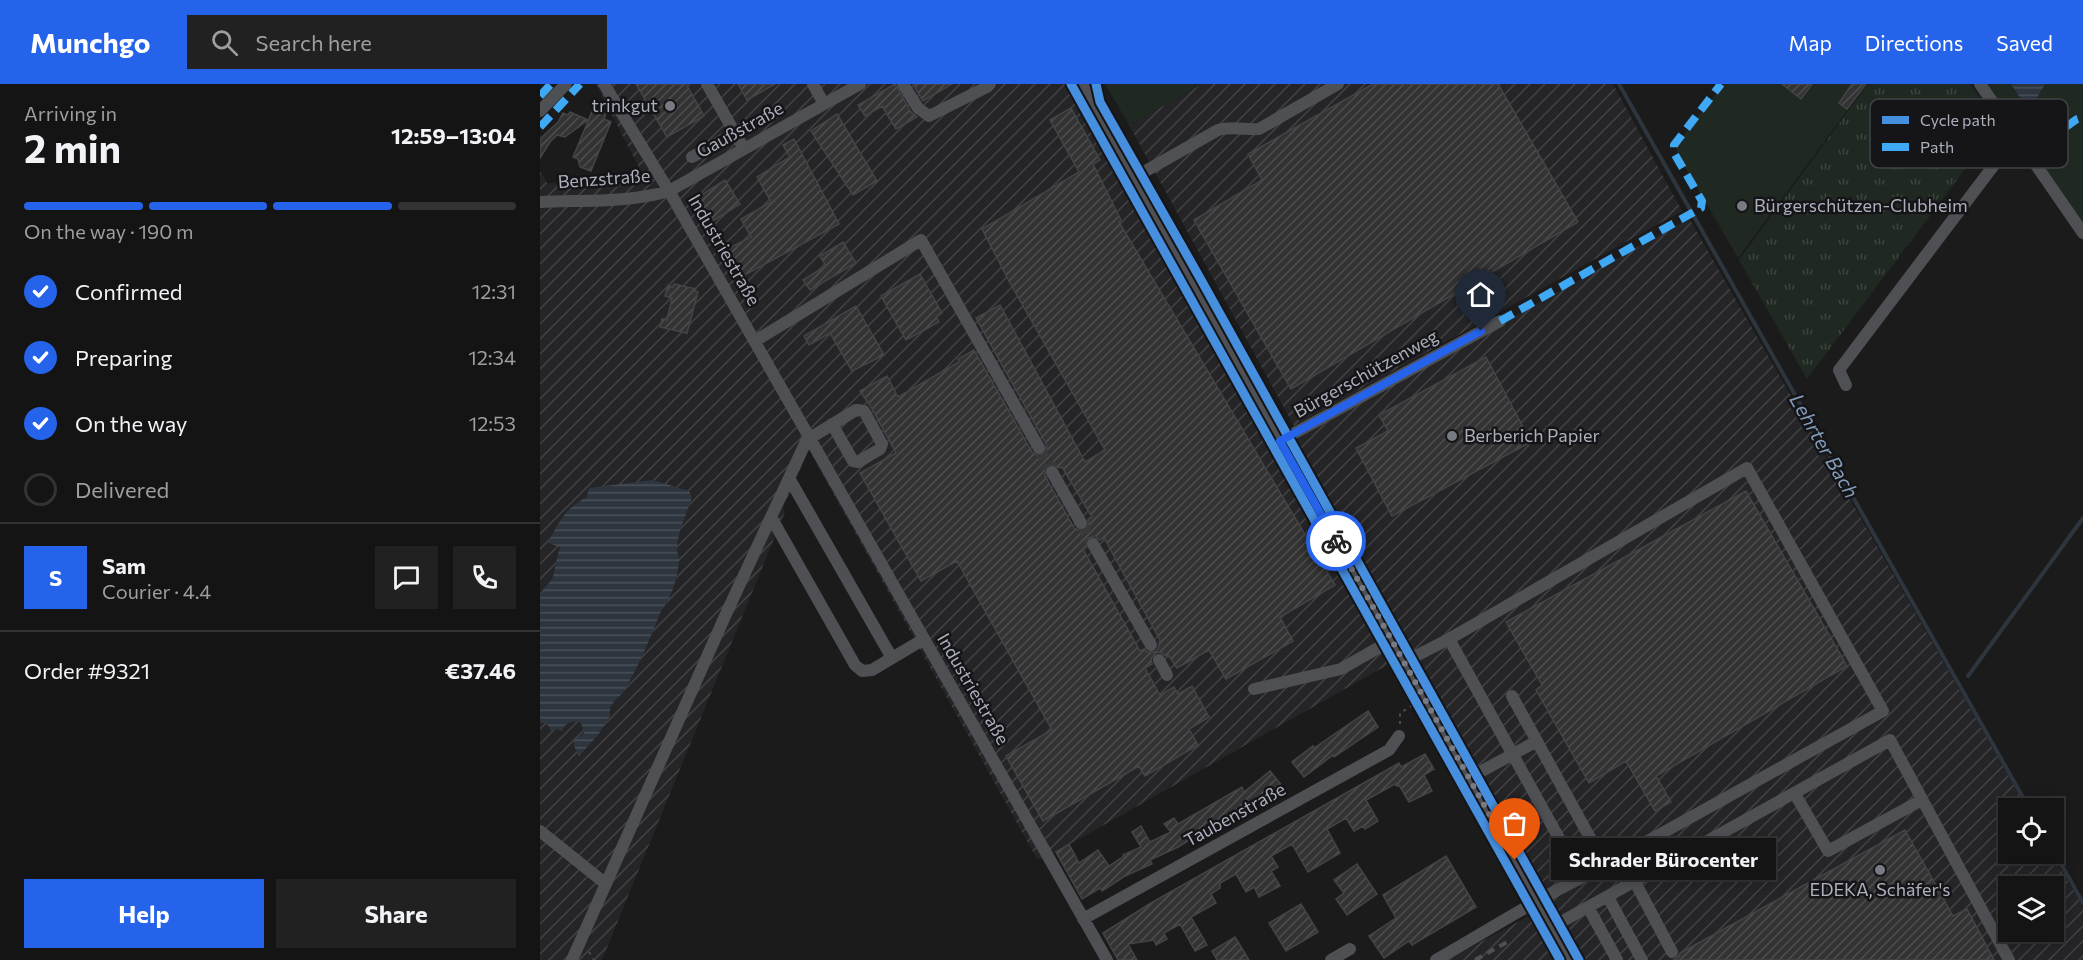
<!DOCTYPE html>
<html lang="en">
<head>
<meta charset="utf-8">
<style>
	:root { --surface:#141414; --page:#212122; --text:#f1f3f6; --muted:#9d9ea0; --line:#333334; --accent:#2563eb }
	body { margin:0; font-family:Commissioner,sans-serif; background:var(--page); color:var(--text); height:100vh; display:flex; flex-direction:column; font-size:22px; white-space:nowrap }
	* { box-sizing:border-box; margin:0 }
	p { font-size:20px; color:var(--muted) }
	.icon { flex:none; width:33px; height:33px; fill:none; stroke:currentColor; stroke-width:2; stroke-linecap:round; stroke-linejoin:round }
	.map { position:relative; flex:1; overflow:hidden }
	.sheet { display:flex; flex-direction:column; background:var(--surface); width:540px }
	.sheet>* { flex:none }
	.fabs { position:absolute; left:1458px; top:714px; display:grid; gap:12px }
	.fabs a { display:grid; place-items:center; width:66px; height:66px; border-radius:0px; background:var(--surface); box-shadow:0 3px 15px #0003,0 0 0 2px var(--line); font-size:30px }
	.pin { position:absolute; display:grid; place-items:center; width:51px; height:51px; color:#fff; margin:-62px -26px; border-radius:50% 50% 50% 0; rotate:-45deg; box-shadow:0 0 6px #0007 }
	.pin .icon { rotate:45deg }
	.courier { position:absolute; display:grid; place-items:center; width:60px; height:60px; margin:-30px; border:4px solid #2563eb; border-radius:50%; background:#fff; color:#222; box-shadow:0 2px 8px #0007 }
	.bubble { position:absolute; height:42px; border-radius:0px; background:var(--surface); box-shadow:0 3px 15px #0003,0 0 0 2px var(--line); font-size:20px; font-weight:700; line-height:42px; text-align:center }
	.headline em { font-style:normal; font-weight:700 }
	.headline div { display:flex; flex-direction:column-reverse }
	.headline { display:flex; align-items:center; justify-content:space-between; height:102px; padding:0 24px }
	h1 { font-size:39px; font-weight:700; line-height:45px }
	.bar { display:grid; grid-template-columns:repeat(4,1fr); gap:9px 6px; align-content:center; height:72px; padding:0 24px }
	.bar i { height:8px; border-radius:4px; background:var(--line) }
	.bar .selected { background:var(--accent) }
	.bar p { grid-column:span 4 }
	.line { display:flex; align-items:center; gap:15px; padding:0 24px; border-top:2px solid var(--line) }
	.line div { flex:1 }
	.round { display:grid; place-items:center; flex:none; width:63px; height:63px; border-radius:0px; background:var(--page) }
	ol { padding:0 24px; list-style:none }
	li { display:flex; align-items:center; gap:18px; height:66px }
	li p { margin-inline-start:auto }
	li .icon { padding:6px; border-radius:50%; background:var(--accent); color:#fff; stroke-width:4 }
	li:last-child { color:var(--muted) }
	li i { width:33px; height:33px; border:3px solid var(--line); border-radius:50% }
	.primary-button { display:flex; gap:12px; margin-top:auto; padding:12px 24px }
	.primary-button a { flex:1; height:69px; border-radius:0px; background:var(--accent); color:#fff; font-size:24px; font-weight:700; line-height:69px; text-align:center }
	.primary-button a+a { background:var(--page); color:var(--text) }
	header { display:flex; align-items:center; gap:36px; box-sizing:border-box; height:84px; padding:0 30px; background:var(--accent); color:#fff }
	header strong { font-size:28px }
	nav { display:flex; gap:33px; margin-inline-start:auto; font-size:21px }
	.search { width:420px; height:54px; background:var(--page); display:flex; align-items:center; gap:15px; box-sizing:border-box; padding:0 21px; border-radius:0px; color:var(--muted); font-size:22px }
	main { display:flex; flex:1; min-height:0 }
	.map>svg:first-child { display:block }
</style>
</head>
<body>
<header>
<strong>Munchgo</strong>
<div class="search"><svg class="icon" aria-label="search" viewBox="0 0 24 24"><circle cx="10" cy="10" r="6"/><path d="M15 15l6 6"/></svg>Search here</div>
<nav><a>Map</a><a>Directions</a><a>Saved</a></nav>
</header>
<main>
<section class="sheet">
<div class="headline"><div><h1>2 min</h1><p>Arriving in</p></div><em>12:59–13:04</em></div>
<div class="bar"><i class="selected"></i><i class="selected"></i><i class="selected"></i><i></i><p>On the way · 190 m</p></div>
<ol>
<li><svg class="icon" aria-label="check" viewBox="0 0 24 24"><path d="M5 12l5 5 9-10"/></svg>Confirmed<p>12:31</p></li>
<li><svg class="icon" aria-label="check" viewBox="0 0 24 24"><path d="M5 12l5 5 9-10"/></svg>Preparing<p>12:34</p></li>
<li><svg class="icon" aria-label="check" viewBox="0 0 24 24"><path d="M5 12l5 5 9-10"/></svg>On the way<p>12:53</p></li>
<li><i></i>Delivered</li>
</ol>
<div class="line" style="height:108px"><b class="round" style="background:var(--accent);color:#fff">S</b><div><b>Sam</b><p>Courier · 4.4</p></div><a class="round"><svg class="icon" aria-label="chat" viewBox="0 0 24 24"><path d="M4 5h16v11H9l-5 4z"/></svg></a><a class="round"><svg class="icon" aria-label="phone" viewBox="0 0 24 24"><path d="M5 4h4l2 5-3 2q2 4 5 5l2-3 5 2v4C11 20 4 13 5 4z"/></svg></a></div>
<div class="line" style="height:78px"><div>Order #9321</div><b>€37.46</b></div>
<div class="primary-button"><a>Help</a><a>Share</a></div>
</section>
<div class="map">
<svg width="1543" height="876" viewBox="0 0 1543 876">
	<defs>
		<pattern id="industrial-furrows" width="10" height="10" patternUnits="userSpaceOnUse" patternTransform="scale(1.5)"><rect width="10" height="10" fill="#252427"/><path d="M-1 1l2-2M0 10L10 0M9 11l2-2" fill="none" stroke="#424144"/></pattern>
		<pattern id="grass-tufts" width="24" height="20" patternUnits="userSpaceOnUse" patternTransform="scale(1.5)"><rect width="24" height="20" fill="#202822"/><path d="M3 7l-1-3M5 7V3M7 7l1-3M15 17l-1-3M17 17v-4M19 17l1-3" fill="none" stroke="#3e4540"/></pattern>
		<pattern id="water-rules" width="6" height="5" patternUnits="userSpaceOnUse" patternTransform="scale(1.5)"><rect width="6" height="5" fill="#2d353e"/><path d="M0 2.5h6" fill="none" stroke="#495058"/></pattern>
		<pattern id="building-hatch" width="6" height="6" patternUnits="userSpaceOnUse" patternTransform="scale(1.5)"><rect width="6" height="6" fill="#333"/><path d="M-1 1l2-2M0 6l6-6M5 7l2-2" fill="none" stroke="#4e4e4f"/></pattern>
	</defs>
	<rect width="100%" height="100%" fill="#1b1b1b"/>
	<path fill="url(#industrial-furrows)" fill-rule="evenodd" d="M56,0H525L737,366L1149,134L1487,724H1468V770H1512L1543,823V876H907L996,828L858,575L516,768L497,775L269,366L243,424L245,428L62,876H0V87L7,99L61,101L107,99ZM1468,802H1514V848H1468Z
		M662,0H1073L1142,127L754,342L589,41Z"/>
	<path fill="url(#grass-tufts)" d="M1328,0H1430L1459,40L1267,295L1199,176Z"/>
	<path fill="#202822" d="M565,0H662L589,41Z
		M1183,0H1327L1198,174L1138,71L1136,61Z
		M1439,0H1543V146Z"/>
	<path fill="url(#water-rules)" d="M1471,0H1505L1494,19L1481,15Z
		M113,396L149,407L152,413C147,430 138,446 137,464C137,470 138,467 139,473C139,490 132,514 121,527C110,554 100,580 85,605C79,616 68,618 70,632L58,651L39,672L34,662V656L44,649L41,639C33,635 25,639 22,647L16,645L11,647L8,641L0,638V511C3,504 8,501 12,495C14,492 17,471 20,463L8,459C19,438 24,425 47,413L49,404Z"/>
	<g fill="none" stroke-linecap="round" stroke-linejoin="round">
		<path stroke="#2d353e" stroke-width="4" d="M1079,0L1489,724
			M1428,592L1543,434
			M1514,767L1543,819"/>
	</g>
	<path fill="url(#building-hatch)" stroke="#434447" stroke-width="1.5" fill-rule="evenodd" d="M96,0H146L164,32L127,53Z
		M198,0H235L207,16Z
		M355,0L371,28L377,33L356,45L342,22L325,32L318,21Z
		M373,0H412L383,17Z
		M833,0H958L1038,138L751,305L654,136L722,96L708,70Z
		M1242,0H1272L1261,15Z
		M1312,0H1326L1307,25L1299,19Z
		M531,24L560,76L553,80L581,136L579,138L795,501L740,533L753,557L686,595L669,566L637,584L628,571L626,572L620,568L615,569L611,575L612,580L605,584L620,611L634,603L638,610L652,602L669,633L649,645L658,661L605,692L599,682L503,737L466,672L512,646L417,477L381,497L320,389L356,369L331,323L320,307L347,292L358,313L419,278L418,275L434,266L492,368L498,372L504,371L507,365L506,360L436,234L460,221L545,378L565,366L470,199L442,145L539,88L510,36ZM513,380L519,384L522,383L552,433L548,435V443L545,446L540,447L534,444L505,392V383ZM554,452L560,456L564,454L620,556L618,565L615,568H607L604,565L600,567L543,465L546,464V455Z
		M53,25L66,30L64,35L71,38L51,87L40,83L38,75L33,73Z
		M30,28L48,36L25,53L17,51L10,58L0,74V55L18,38L23,29L28,31Z
		M297,30L337,97L313,111L271,47Z
		M254,55L299,140L201,193L187,165L211,153L201,135L231,118L217,93L250,73L243,61Z
		M185,96L200,120L173,137L158,113Z
		M303,158L316,179L270,206L263,196L286,182L280,172Z
		M380,190L402,229L396,233L399,238L366,256L341,212Z
		M134,200L156,205L155,207L158,208L147,249L120,243L122,235L127,236L132,214L125,212L128,201L133,203Z
		M316,222L344,271L312,287L290,249L269,261L264,252Z
		M946,273L991,358L852,432L816,364L848,347L839,331Z
		M1206,407L1307,582L1116,692L1131,718L1115,727L1086,677L1049,699L996,606L1002,601L966,538Z
		M828,627L838,643L794,673L793,671L764,693L752,678L773,662L774,664Z
		M885,670L894,685L884,691L892,707L869,718L859,701L857,702L855,700L826,716L838,737L825,745L823,742L814,747L806,734L787,745L800,769L768,788L752,760L731,772L738,783L731,787L740,802L719,813L714,803L706,808L696,790L680,799V804L671,810L676,819L651,833L667,861L655,867L640,840L624,849L627,855L616,861L614,856L588,860L597,876H578L563,849L611,819L859,679L861,683Z
		M730,687L743,703L723,719L719,713L638,763L610,776L612,780L585,792L562,807L560,804L542,815L516,768L529,760L539,779L558,766L569,782L584,772L583,771L601,763L592,748L601,742L610,758L631,748L624,740L634,734L638,740L702,703L704,708Z
		M1365,746L1413,832L1427,825L1454,876H1133L1139,873L1140,869Z
		M906,772L936,823L872,861L869,857L844,874L829,852L856,834L843,811Z
		M817,780L837,810L807,831L796,815L804,809L794,796Z
		M761,820L778,848L746,867L729,839Z
		M695,853L709,876H677L672,867Z"/>
	<g fill="none" stroke-linecap="round" stroke-linejoin="round">
		<path stroke="#38393b" stroke-width="12" stroke-dasharray="12 6" stroke-linecap="butt" d="M499,364L512,388
			M541,439L553,460"/>
		<path stroke="#4b4c4e" stroke-width="2" stroke-dasharray="3 4.5" stroke-linecap="butt" d="M860,640V629L873,621
			M49,868L54,876"/>
		<path stroke="#4e5054" stroke-width="12" d="M64,0L129,107L567,876
			M167,0L204,65
			M273,0L284,20
			M363,0L378,24L389,32L447,3L450,0
			M542,0L1030,876
			M1440,0L1543,149
			M0,27L26,0
			M152,73L195,49
			M595,93L678,46C693,42 705,46 719,45L798,0
			M0,118C43,116 88,119 129,107L320,0
			M215,257L381,156L499,364
			M1306,301L1299,286L1476,52
			M270,354L316,326L324,327L342,360L340,365L318,378L313,377L292,340
			M740,357L960,237
			M512,388L541,439
			M249,394L352,574
			M231,433L315,581L322,587L332,586L384,555
			M553,460L611,561
			M909,555L1207,384L1343,627L1041,794
			M619,576L627,591
			M864,578L909,555L1041,794C991,818 944,849 896,876
			M714,605L801,585L852,556
			M972,612L1065,781
			M929,694L997,657
			M1255,710L1288,767L1382,716
			M0,747L66,800
			M1095,798L1132,868
			M1068,813L1102,876
			M1048,823L1350,656L1469,876
			M543,835L849,666L859,652
			M1012,843L1048,823L1077,876
			M32,876L186,530L269,351
			M791,876L810,865"/>
		<path stroke="#4e5053" stroke-width="4" stroke-dasharray="8 6" stroke-linecap="butt" d="M935,876L969,857"/>
		<path stroke="#3fa9f5" stroke-width="8" stroke-dasharray="15 8" stroke-linecap="butt" d="M0,12L11,0
			M0,43L40,0
			M1488,70L1537,35L1543,33
			M960,237L1161,124L1162,117L1134,69V61L1181,0"/>
		<g stroke="#151417" stroke-width="13">
			<path id="cycleway" d="M531,0L1020,876
				M556,0L560,18L660,194L1039,876"/>
		</g>
		<use href="#cycleway" stroke="#468fdf" stroke-width="9"/>
	</g>
	<g fill="none" stroke-linecap="round" stroke-linejoin="round">
		<path stroke="#797b84" stroke-width="6" stroke-dasharray="0 10.8" d="M796,457L975,776"/>
		<path stroke="#2563eb" stroke-width="8" d="M796,457L740,357L941,247"/>
	</g>
	<g fill="#797b84" stroke="#151417" stroke-width="2">
		<circle cx="130" cy="22" r="6"/>
		<circle cx="1202" cy="122" r="6"/>
		<circle cx="912" cy="352" r="6"/>
		<circle cx="1340" cy="786" r="6"/>
	</g>
	<g text-anchor="middle" stroke-width="5" stroke-linejoin="round" paint-order="stroke">
		<g font-size="18" fill="#acafbc" stroke="#151417" text-anchor="start">
			<text x="118" y="28" text-anchor="end">trinkgut</text>
			<text x="1214" y="128">Bürgerschützen-Clubheim</text>
			<text x="924" y="358">Berberich Papier</text>
			<text x="1340" y="812" text-anchor="middle">EDEKA, Schäfer's</text>
		</g>
		<g font-size="18" fill="#acafbc" stroke="#151417">
			<text transform="translate(200 46) rotate(-29)" y="6">Gaußstraße</text>
			<text transform="translate(64 95) rotate(-4)" y="6">Benzstraße</text>
			<text transform="translate(184 166) rotate(60)" y="6">Industriestraße</text>
			<text transform="translate(826 290) rotate(-29)" y="6">Bürgerschützenweg</text>
			<text transform="translate(433 605) rotate(60)" y="6">Industriestraße</text>
			<text transform="translate(695 731) rotate(-29)" y="6">Taubenstraße</text>
		</g>
		<g font-size="20" font-style="italic" fill="#829bb8" stroke="#151417">
			<text transform="translate(1284 362) rotate(60)" y="7">Lehrter Bach</text>
		</g>
	</g>
	<rect x="1330" y="15" width="198" height="69" rx="9" fill="#151417" stroke="#424249" stroke-width="1.5"/>
	<rect x="1342" y="32" width="27" height="8" fill="#468fdf"/>
	<rect x="1342" y="59" width="27" height="8" fill="#3fa9f5"/>
	<g font-size="16" fill="#acafbc">
		<text x="1380" y="42">Cycle path</text>
		<text x="1380" y="69">Path</text>
	</g>
</svg>
<div class="fabs">
<a><svg class="icon" aria-label="locate" viewBox="0 0 24 24"><circle cx="12" cy="12" r="6"/><path d="M12 2v4M12 18v4M2 12h4M18 12h4"/></svg></a>
<a><svg class="icon" aria-label="layers" viewBox="0 0 24 24"><path d="M12 4l9 5-9 5-9-5zM3 14l9 5 9-5"/></svg></a>
</div>
<div class="pin" style="left:975px;top:776px;background:#ea580c"><svg class="icon" aria-label="bag" viewBox="0 0 24 24"><path d="M5 8h14l-1 12H6zM9 8a3 3 0 0 1 6 0"/></svg></div>
<div class="pin" style="left:941px;top:247px;background:#1f2937"><svg class="icon" aria-label="home" viewBox="0 0 24 24"><path d="M3 11l9-7 9 7M6 9v11h12V9"/></svg></div>
<div class="courier" style="left:796px;top:457px"><svg class="icon" aria-label="bike" viewBox="0 0 24 24"><circle cx="6" cy="16" r="4"/><circle cx="18" cy="16" r="4"/><path d="M6 16l4-8h5l3 8M10 8l3 8H6M13 5h3"/></svg></div>
<div class="bubble" style="left:1011px;top:754px;width:225px">Schrader Bürocenter</div>
</div>
</main>
</body>
</html>
